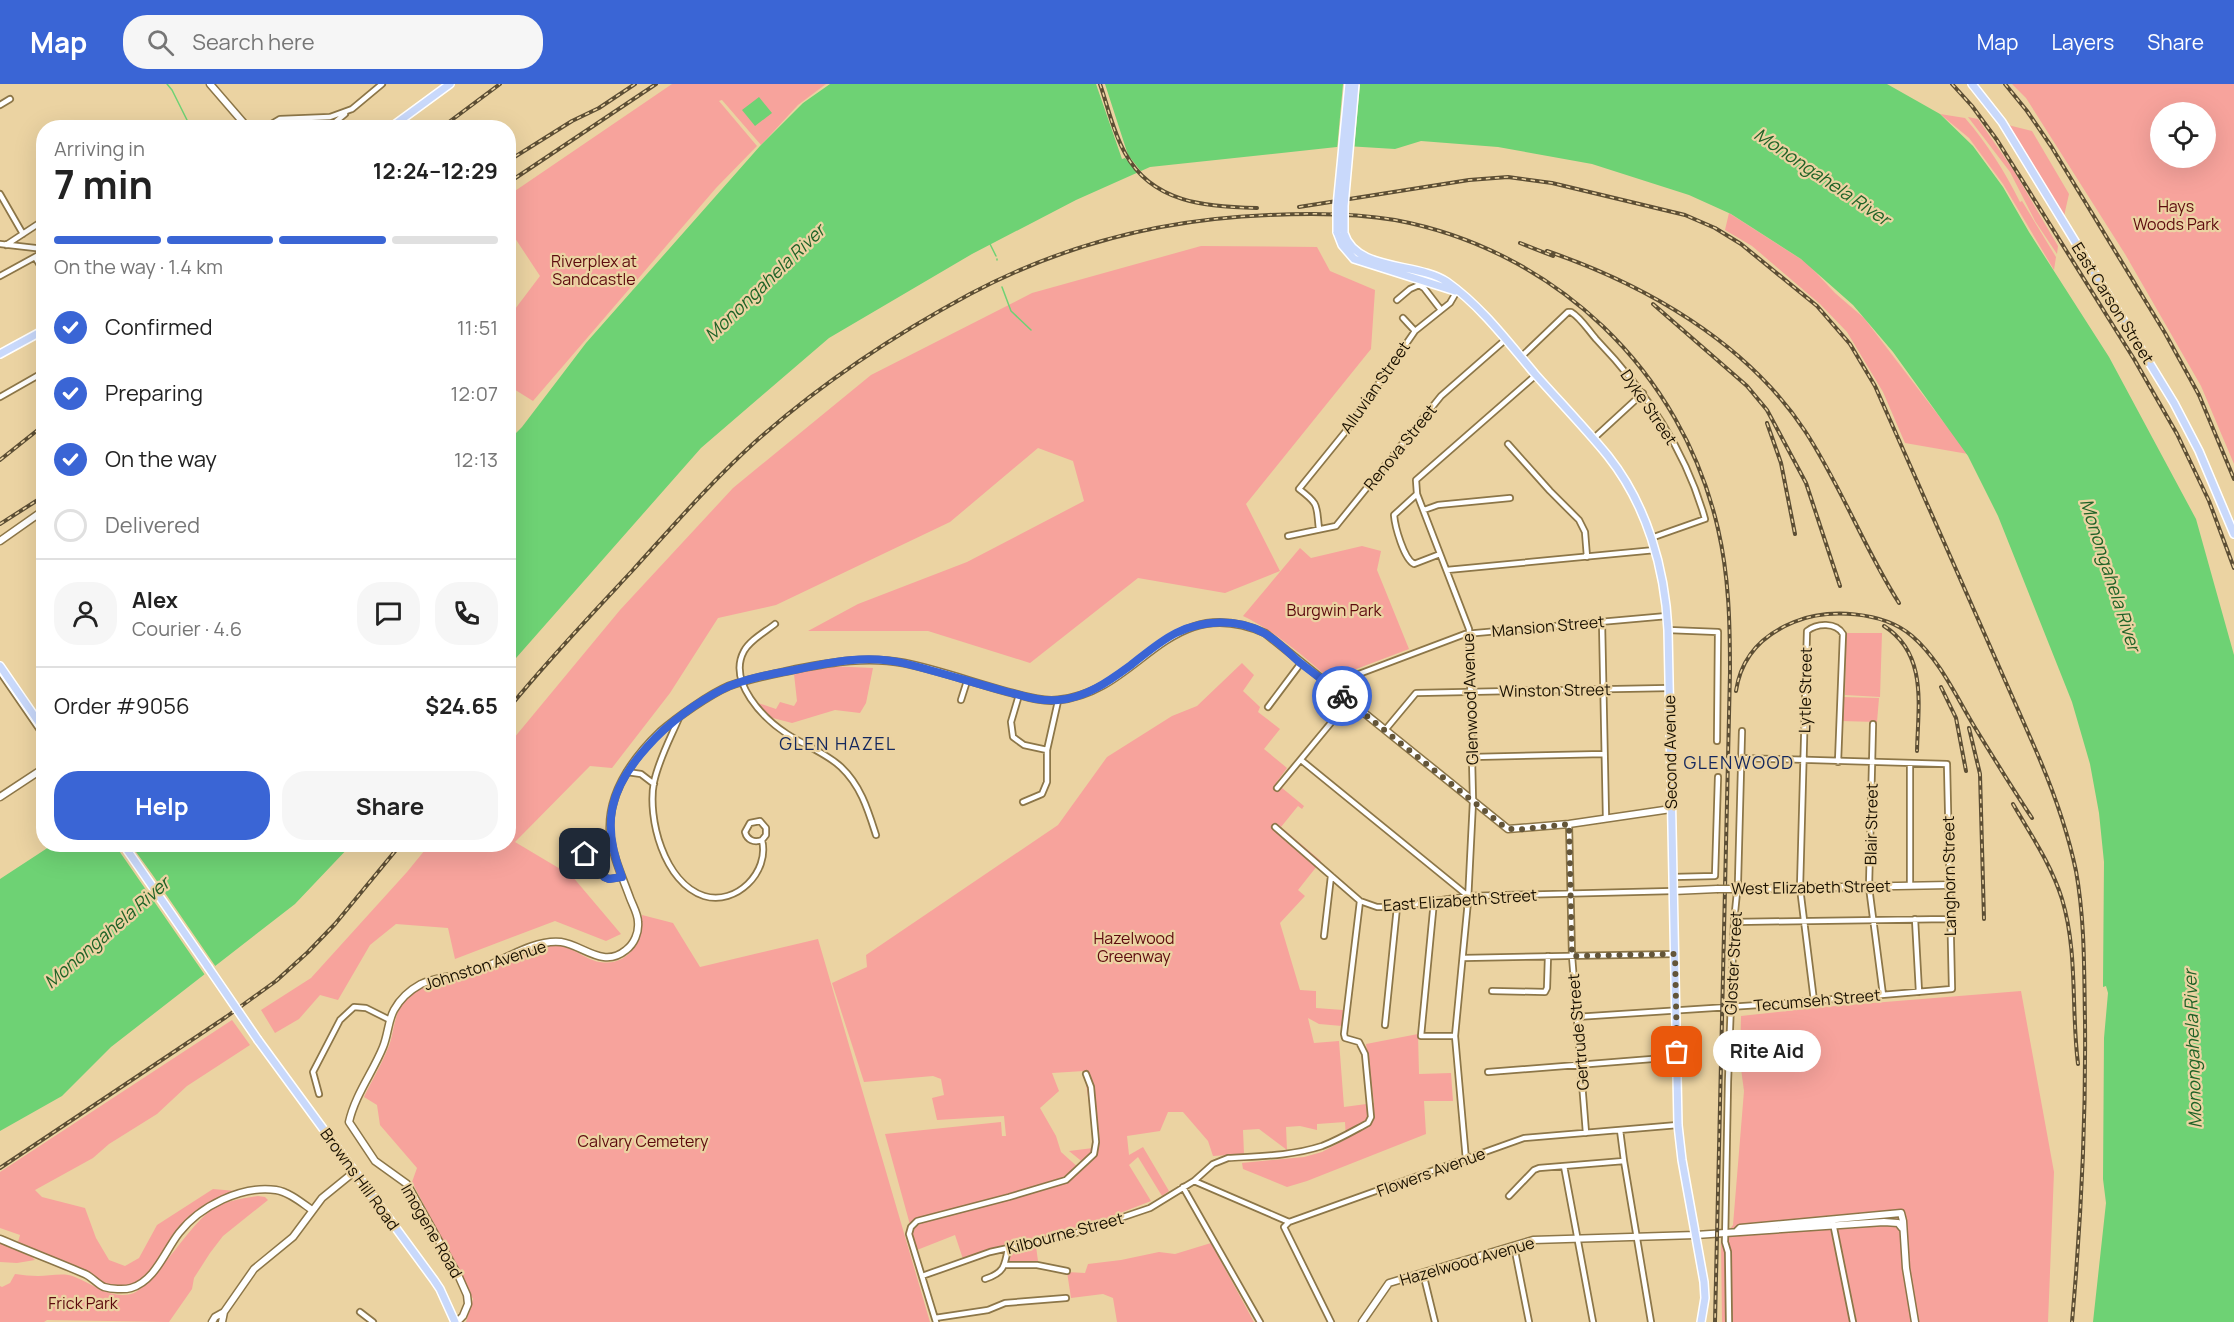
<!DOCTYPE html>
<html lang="en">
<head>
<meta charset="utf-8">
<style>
	:root { --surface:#fff; --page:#f6f6f6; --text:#222; --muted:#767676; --line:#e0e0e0; --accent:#3a65d5 }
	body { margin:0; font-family:Manrope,sans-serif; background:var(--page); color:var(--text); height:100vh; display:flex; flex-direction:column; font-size:22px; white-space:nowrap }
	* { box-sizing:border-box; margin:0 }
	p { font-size:20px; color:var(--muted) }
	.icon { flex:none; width:33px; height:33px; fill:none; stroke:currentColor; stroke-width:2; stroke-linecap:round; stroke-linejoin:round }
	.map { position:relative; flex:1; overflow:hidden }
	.details { position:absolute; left:36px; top:36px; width:480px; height:732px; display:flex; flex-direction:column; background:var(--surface); border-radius:24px; box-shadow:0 6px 24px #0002 }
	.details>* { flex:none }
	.controls { position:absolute; left:2150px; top:18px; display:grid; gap:12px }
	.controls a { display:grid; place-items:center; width:66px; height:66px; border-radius:50%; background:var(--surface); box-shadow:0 6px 24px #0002; font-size:30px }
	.pin { position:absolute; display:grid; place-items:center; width:51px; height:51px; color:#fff; margin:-26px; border-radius:12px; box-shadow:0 3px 9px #0006 }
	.courier { position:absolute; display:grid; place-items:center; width:60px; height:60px; margin:-30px; border:4px solid #3a65d5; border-radius:50%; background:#fff; color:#222; box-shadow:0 2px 8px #0007 }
	.bubble { position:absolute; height:42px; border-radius:21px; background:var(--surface); box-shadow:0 6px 24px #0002; font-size:20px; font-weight:700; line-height:42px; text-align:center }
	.summary em { font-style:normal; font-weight:700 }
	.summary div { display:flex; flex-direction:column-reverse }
	.summary { display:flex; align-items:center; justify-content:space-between; height:102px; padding:0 18px }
	h1 { font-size:39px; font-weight:700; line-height:45px }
	.bar { display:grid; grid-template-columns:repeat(4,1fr); gap:9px 6px; align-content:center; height:72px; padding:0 18px }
	.bar i { height:8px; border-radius:4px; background:var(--line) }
	.bar .active { background:var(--accent) }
	.bar p { grid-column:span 4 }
	.line { display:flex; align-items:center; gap:15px; padding:0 18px; border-top:2px solid var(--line) }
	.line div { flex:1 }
	.round { display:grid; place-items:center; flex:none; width:63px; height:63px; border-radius:24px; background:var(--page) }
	ol { padding:0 18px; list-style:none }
	li { display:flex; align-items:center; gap:18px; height:66px }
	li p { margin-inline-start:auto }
	li .icon { padding:6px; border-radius:50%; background:var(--accent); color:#fff; stroke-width:4 }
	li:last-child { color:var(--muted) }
	li i { width:33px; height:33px; border:3px solid var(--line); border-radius:50% }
	.button { display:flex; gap:12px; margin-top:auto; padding:12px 18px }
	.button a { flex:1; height:69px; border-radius:24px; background:var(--accent); color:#fff; font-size:24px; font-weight:700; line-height:69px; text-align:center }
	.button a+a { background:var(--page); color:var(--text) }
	header { display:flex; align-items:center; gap:36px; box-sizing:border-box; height:84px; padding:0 30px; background:var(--accent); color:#fff }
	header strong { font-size:28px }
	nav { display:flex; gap:33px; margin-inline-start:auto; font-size:21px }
	.search { width:420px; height:54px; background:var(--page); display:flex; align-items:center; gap:15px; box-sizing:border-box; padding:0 21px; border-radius:24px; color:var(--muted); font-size:22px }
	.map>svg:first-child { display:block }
</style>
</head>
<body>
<header>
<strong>Map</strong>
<div class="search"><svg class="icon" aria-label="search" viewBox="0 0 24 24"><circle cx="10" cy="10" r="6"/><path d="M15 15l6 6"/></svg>Search here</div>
<nav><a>Map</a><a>Layers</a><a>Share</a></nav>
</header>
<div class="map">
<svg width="2234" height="1238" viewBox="0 0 2234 1238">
	<rect width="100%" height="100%" fill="#ebd3a2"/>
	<path fill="#f7a39c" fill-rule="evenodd" d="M672,0H826L798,21L761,61L722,16L719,17L757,62L716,104L533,317L509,302V233L540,192L509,145V111Z
		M2012,0H2234V380L2201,302L2125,170L2026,14ZM2160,28H2205V74H2160Z
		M1940,30L1965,34C1987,59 2005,88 2020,118L2022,117L2056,173L2054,186L2003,100L1969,54Z
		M1968,33L1978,35L2014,87L2058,162L2057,170L2035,137L2010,88Z
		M2008,41L2032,47L2069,110L2064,132Z
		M1729,129L1807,179L1835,209L1864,234L1968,370L1905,359L1883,308L1847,248L1820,220L1752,162L1725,146Z
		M1201,162L1317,163L1330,187L1375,206L1371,265L1246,420L1280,487L1225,509L1138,494L1030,579L928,547H808L858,520L967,478L1084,417L1073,377L1038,364L950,438L776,521L718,534L670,609L612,684L590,682L515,758L572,792L621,850L606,857L555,837L455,875L448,844L396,840L370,861L338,916L320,911L299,935L275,949L261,926L311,894L407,788L429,761L508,760L509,660L620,526L733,404L871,291L1032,209Z
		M1362,462L1381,467L1377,486L1409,565L1330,595C1302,571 1276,548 1243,532L1300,464L1311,474Z
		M1846,549H1882L1880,613L1845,611Z
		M1242,579L1254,591L1243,607L1260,623L1258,628L1280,645L1264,665L1287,684L1276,699L1304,722L1302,725L1298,722L1281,743L1321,777L1298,806L1305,812L1280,839L1300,906L1316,907V924L1343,926L1342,942L1319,940L1308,934L1314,959L1339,957L1344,1023L1374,1019L1366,960L1418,950L1419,990L1451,989L1453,1017H1424L1426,1050L1307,1097L1287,1103L1243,1085L1242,1079L1304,1073L1322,1068L1346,1055L1345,1038L1317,1040V1046L1300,1042L1286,1043L1287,1066L1259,1045L1243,1046L1244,1070L1213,1072L1208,1057L1183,1028H1168L1160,1047L1127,1052L1129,1071L1143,1063L1169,1107L1162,1112L1138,1073L1129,1081L1151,1117L1102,1136L1035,1155L1038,1177L1009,1179L1013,1159L963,1175L955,1151L917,1166L885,1050L1001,1038L1002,1052H1006L1004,1032L937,1036L932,1014L944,1011L941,995L933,992L864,998L832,899L867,883L866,871L1058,741L1107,673L1172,632L1197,622ZM1084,987L1094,1052L1093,1064L1069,1067L1085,1080L1080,1085L1061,1068L1056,1052L1040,1024L1059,1007L1052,989Z
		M828,582L873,584L866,619L860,629L835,626L792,639L769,633L755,618L776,625L780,618L794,622L797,617L794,590Z
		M1843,613L1879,614L1877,638L1841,637Z
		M642,831L673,839L700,883L818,855L930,1238H466L473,1215L412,1098L417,1084L380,1041L377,1021L364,1013C372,996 383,978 390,959C395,942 394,927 408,914C428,895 457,898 481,889C505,881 527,863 553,861C571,860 583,875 600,878C629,883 643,856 642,831Z
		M2021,907L2054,1088L2048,1238H1722L1721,1157L1733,1141L1744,1007L1740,977L1741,932L1823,923Z
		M232,936L250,961L187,1002L157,1030L109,1060L93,1074L35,1106L42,1113L85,1124L96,1154L109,1176L125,1182L139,1174L157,1141L213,1105L236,1107L198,1126L184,1139L148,1189L142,1196L128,1202H112L104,1200L18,1158L20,1151L0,1144V1088Z
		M258,1112L265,1113L268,1116L223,1152L210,1169L194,1194L192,1205L169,1238L47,1236L44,1238H0V1202L2,1203L10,1199L15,1190C23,1191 31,1192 38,1192C50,1192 64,1188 75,1193C92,1200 111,1215 131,1210C151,1205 188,1143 210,1127C223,1117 242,1115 258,1112Z
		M0,1159L32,1173L35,1176L17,1179L0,1178Z
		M1211,1159L1254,1238H1117L1113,1214L1103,1210L1071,1214L1067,1188L1085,1189L1088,1180L1121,1176L1159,1168L1175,1170Z"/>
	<path fill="#6ed274" d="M830,0H1887L1940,30L1973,62L2003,103L2029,148L2109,273L2196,435L2234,571V1238H2093L2106,1119L2103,1095L2104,954L2108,909L2106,902L2103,903V898L2104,778L2099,729L2090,680L2072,618L1998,432L1968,372L1893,268L1853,221L1801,175L1731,130L1689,111L1592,80L1498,63L1421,57L1395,65L1346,62L1150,83L1076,116L972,170L829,254L701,364L509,582V356L522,343L586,259L760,62L803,19Z
		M759,13L772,29L755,42L742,26Z
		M52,761H351L295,820L111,963L62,1012L0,1047V795Z"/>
	<path fill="#ebd3a2" d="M1096,0H1105L1128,71L1143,90L1140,91L1125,74L1122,75Z
		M1343,0H1360L1354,66H1337Z
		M115,761H131L152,790L218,886L207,894Z"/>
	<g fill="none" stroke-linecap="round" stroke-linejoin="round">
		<path stroke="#6ed274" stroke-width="1.5" d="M167,0L172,6L191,44
			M990,160L996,172
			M997,175V176
			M1002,203L1011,227L1031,246"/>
		<g stroke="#8c7648" stroke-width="8">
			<path id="street" d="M0,21L10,15
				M352,25L382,0
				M265,44L280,35L330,33L352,25
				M328,44L345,30
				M0,110L23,150
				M0,160L44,165
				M6,161L44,136
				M35,173L44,188
				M0,192L44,168
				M1397,216L1410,205L1419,201L1424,204L1441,226
				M1403,234L1415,247
				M1521,273L1568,228H1571C1581,234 1588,246 1596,255C1645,306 1686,367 1705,435L1651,454
				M0,313L44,288
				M1593,355L1643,309
				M1508,360L1550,407L1579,436L1585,448L1587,473
				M1417,410L1394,431C1395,443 1404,475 1414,480L1440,470
				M1424,426L1438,421L1510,414
				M1319,445C1316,421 1320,421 1299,405L1346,347L1415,247L1450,219L1457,207
				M1288,452L1336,442L1441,312L1505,256
				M1447,486L1655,466
				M1602,538L1606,734
				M775,540C765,548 750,556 744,567C727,598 764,635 787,650C804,661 826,669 841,683C861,702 868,726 876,751
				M1668,546L1718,548L1717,657
				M0,588L44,652
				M1332,603L1335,599L1465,550L1667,532
				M1019,611L1011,638L1013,653L1024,661L1047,666
				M961,616L967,597
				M1268,623L1301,579
				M679,634C670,655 659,675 654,698C647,734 664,799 704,812C736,822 770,788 762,756L766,751V744L760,737L750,739L745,748C747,756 754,759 762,756
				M1873,640L1869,803L1883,911
				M1386,645L1416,609L1669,604
				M1472,673L1604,670
				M1301,676L1468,812
				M627,688L641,690L654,700
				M1277,704L1349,617
				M1023,718L1042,710L1047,698V666L1058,617
				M1569,740L1572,872L1586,1049
				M1275,743L1360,817L1377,823H1397L1468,812L1673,807
				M584 765a6 6 0 1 1 12 0a6 6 0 1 1-12 0Z
				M596,767L604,793L609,795L622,793
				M1673,793L1715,792L1718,693
				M1910,801V679
				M1434,817L1421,952H1455
				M1915,835L1919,908
				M1734,838L1949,835
				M1324,852L1331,792
				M1463,874L1675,870
				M1492,907L1545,908L1547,904L1548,872
				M1814,917L1800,804L1807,547C1817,539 1836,538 1843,550L1838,678
				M1576,933L1774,920L1952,905L1947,680L1741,674
				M1385,941L1397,823
				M1488,988L1677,973
				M319,1010L313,988L340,936L354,923L366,924L390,936
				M1620,1046L1624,1077L1651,1238
				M1466,1076L1455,952L1468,817L1473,717L1469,545L1417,410L1416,396L1536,291
				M1564,1082L1593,1238
				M1194,1097L1289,1138L1524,1054L1678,1041
				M1183,1103L1260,1238
				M1509,1112L1534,1086L1539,1084L1624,1077
				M1289,1138L1284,1143L1331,1238
				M1833,1139L1853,1238
				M1514,1162L1529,1238
				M1005,1181H1037L1067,1187
				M1423,1189L1435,1238
				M922,1192L990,1168L1076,1149L1150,1124L1194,1097L1213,1080L1228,1074C1260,1072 1291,1072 1322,1062C1338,1056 1353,1047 1368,1039L1371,1033L1365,970L1359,958L1345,954L1344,950L1360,817
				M985,1195C1004,1189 1005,1182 1008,1164
				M360,1228L373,1238
				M935,1234L988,1226L1005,1219L1066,1214
				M936,1238L909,1150L911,1143L917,1137L1009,1113L1066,1096L1094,1070L1096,1058L1091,1003L1086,990
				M1729,1238L1728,1168L1725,1158L1728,998L1734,838L1738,798L1742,647"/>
		</g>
		<g stroke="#8c7648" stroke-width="9">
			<path id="secondary" d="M210,0L248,44
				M0,457L44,426
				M0,713L44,684
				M1742,805L1950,801
				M1673,807L1717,805
				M1737,1147L1740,1144L1901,1129L1903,1137L1906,1184L1915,1238
				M0,1155C28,1167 57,1178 85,1190C92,1193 97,1200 104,1203C111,1205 124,1206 131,1204C155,1197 165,1167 179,1149C200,1122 242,1101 276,1106C289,1108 302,1119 312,1126
				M212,1238L215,1233L224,1228
				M222,1238L224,1228L254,1185L293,1153L322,1114L354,1088
				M457,1238L463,1232L468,1220L467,1211L459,1193L407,1100L375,1077L349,1038C355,1011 373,988 383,963C388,951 388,937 394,926C400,915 410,906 421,900C441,891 463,893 483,884C505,875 536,855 561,858C583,861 603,885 626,866C634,860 639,849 638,838C638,830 633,822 630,814C622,792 612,771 610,748C608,709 633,674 660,648C676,634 710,610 729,602C751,594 774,590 797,585C833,578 867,572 904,579C939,586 974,599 1008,608C1024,612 1042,618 1058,616C1141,608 1167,506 1265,549L1508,745L1569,740L1671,725
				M1362,1238L1389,1199L1533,1156L1696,1151L1884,1138L1898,1139L1902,1144"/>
		</g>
		<g stroke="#fff" stroke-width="10">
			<path id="primary" d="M1972,0L2002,38L2174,319L2199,367L2234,450
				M390,44L450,0
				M1337,148L1342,161L1354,175L1455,207
				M1344,149C1356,188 1418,178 1447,198C1481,222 1508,258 1535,290C1559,317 1585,344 1608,372C1647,421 1665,485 1668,546L1678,1041L1682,1076L1704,1198L1705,1214L1701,1238
				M0,270L44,246
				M0,582L44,646
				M123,760L208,883
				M258,956L434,1196L440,1205L455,1238"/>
		</g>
		<use href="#street" stroke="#fff" stroke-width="4.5"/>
		<use href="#secondary" stroke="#fff" stroke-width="6"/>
		<use href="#primary" stroke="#c9d9fb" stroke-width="7"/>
		<g stroke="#5c4e34" stroke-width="4">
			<path id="rail" d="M1100,0C1108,23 1113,48 1125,69C1152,119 1206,123 1257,124
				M1952,0L1972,22L1997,56L2134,275L2177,350L2209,417L2234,484
				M2005,0L2027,27L2051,62L2165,249L2199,311L2234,395
				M441,44L500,0
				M508,77L572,37L599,24L635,0
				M508,99L656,0
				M1299,123L1469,96L1508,93L1552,99L1685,131L1715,144L1741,160L1817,222L1850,260L1875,302L2034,662C2052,703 2067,744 2076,787C2085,837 2084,887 2085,937C2086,1038 2081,1138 2072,1238
				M1520,159L1553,172
				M1547,167C1646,201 1746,258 1805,347C1841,402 1864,464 1899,519
				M1653,220L1747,302L1767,326L1806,399L1840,502
				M1767,339L1781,379L1795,450
				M0,376L44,341
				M0,440L44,412
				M1884,542C1928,570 1918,622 1917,667
				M1941,603L1956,634L1966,687
				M1736,607C1741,573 1762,551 1794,538C1828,524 1883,527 1912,552C1939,575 1956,612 1974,642C1993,673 2012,704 2032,734
				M508,625C547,577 590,532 632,487C672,443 711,398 755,358C819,301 894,251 970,210C1064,160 1163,135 1269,131C1311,129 1354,129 1395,136C1555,166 1682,287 1718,445C1729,492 1730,540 1730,588L1715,1238
				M1969,644L1980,690L1984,835
				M2013,720C2031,751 2051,780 2062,815C2078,868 2071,925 2078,980
				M0,1084L226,933L276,897L308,868L335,840L401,760"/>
		</g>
		<use href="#rail" stroke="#ebd3a2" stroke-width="1.5" stroke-dasharray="4.5" stroke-linecap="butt"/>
		<g stroke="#8c7648" stroke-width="9" stroke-linecap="butt">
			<path id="secondary-bridge" d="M1717,805H1742"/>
		</g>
		<g stroke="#fff" stroke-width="10" stroke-linecap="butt">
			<path id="primary-bridge" d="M1337,148V122L1349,0
				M1344,149V122L1355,0
				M208,883L258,956"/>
		</g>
		<use href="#secondary-bridge" stroke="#fff" stroke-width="6"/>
		<use href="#primary-bridge" stroke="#c9d9fb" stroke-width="7"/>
	</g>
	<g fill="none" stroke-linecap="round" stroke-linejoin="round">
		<path stroke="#635539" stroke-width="6" stroke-dasharray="0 10.8" d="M1342,612L1506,744L1516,746L1569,740L1572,872L1675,870L1677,968"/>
		<path stroke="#3a65d5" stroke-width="8" d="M585,770L598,776L604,793L609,795L622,793C601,740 609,705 647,663C668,639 698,617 727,603C748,594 772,590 794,586C831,578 868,570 907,580C939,588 971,598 1004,607C1020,611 1040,618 1058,616C1086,614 1109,597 1131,581C1145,570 1160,557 1176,549C1202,536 1238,534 1264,549C1277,556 1288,568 1299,578C1314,589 1328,600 1342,612"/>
	</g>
	<g text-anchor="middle" stroke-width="4.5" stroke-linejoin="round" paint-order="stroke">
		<g font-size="16" fill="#5c0a0e" stroke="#ebd3a2">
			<text x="2176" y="128">Hays<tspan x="2176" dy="18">Woods Park</tspan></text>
			<text x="594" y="183">Riverplex at<tspan x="594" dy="18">Sandcastle</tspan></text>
			<text x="1334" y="532">Burgwin Park</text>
			<text x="1134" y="860">Hazelwood<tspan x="1134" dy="18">Greenway</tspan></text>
			<text x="643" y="1063">Calvary Cemetery</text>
			<text x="83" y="1225">Frick Park</text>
		</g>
		<g font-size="16" fill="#1a1101" stroke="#ebd3a2">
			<text transform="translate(2113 219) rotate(58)" y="6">East Carson Street</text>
			<text transform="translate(1375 303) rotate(-55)" y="6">Alluvian Street</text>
			<text transform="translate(1649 323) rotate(56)" y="6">Dyke Street</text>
			<text transform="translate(1400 363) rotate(-51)" y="6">Renova Street</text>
			<text transform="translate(1548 542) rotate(-5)" y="6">Mansion Street</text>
			<text transform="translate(1555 606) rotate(-1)" y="6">Winston Street</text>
			<text transform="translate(1805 606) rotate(-89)" y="6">Lytle Street</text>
			<text transform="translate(1470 615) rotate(-92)" y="6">Glenwood Avenue</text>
			<text transform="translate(1670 668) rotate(-91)" y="6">Second Avenue</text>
			<text transform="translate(1871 740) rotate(-89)" y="6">Blair Street</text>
			<text transform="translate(1949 792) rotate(-91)" y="6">Langhorn Street</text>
			<text transform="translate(1811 803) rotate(-1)" y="6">West Elizabeth Street</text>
			<text transform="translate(1460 816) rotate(-4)" y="6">East Elizabeth Street</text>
			<text transform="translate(1733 879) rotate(-87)" y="6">Gloster Street</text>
			<text transform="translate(485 881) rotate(-18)" y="6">Johnston Avenue</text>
			<text transform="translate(1817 916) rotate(-5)" y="6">Tecumseh Street</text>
			<text transform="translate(1578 948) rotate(-95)" y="6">Gertrude Street</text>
			<text transform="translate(1431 1088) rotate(-20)" y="6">Flowers Avenue</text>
			<text transform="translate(360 1095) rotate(54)" y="6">Browns Hill Road</text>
			<text transform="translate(432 1147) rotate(60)" y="6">Imogene Road</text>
			<text transform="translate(1065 1149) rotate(-15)" y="6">Kilbourne Street</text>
			<text transform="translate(1467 1177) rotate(-16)" y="6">Hazelwood Avenue</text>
		</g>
		<g font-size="18" font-style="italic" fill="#206328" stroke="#ebd3a2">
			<text transform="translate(1822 93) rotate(34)" y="6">Monongahela River</text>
			<text transform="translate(765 199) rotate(-44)" y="6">Monongahela River</text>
			<text transform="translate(2110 491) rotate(72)" y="6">Monongahela River</text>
			<text transform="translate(107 849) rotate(-41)" y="6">Monongahela River</text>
			<text transform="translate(2193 965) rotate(-92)" y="6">Monongahela River</text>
		</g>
		<g font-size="18" letter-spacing="1.5" fill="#13275d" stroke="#ebd3a2">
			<text x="838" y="666">GLEN HAZEL</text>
			<text x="1739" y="685">GLENWOOD</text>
		</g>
	</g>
</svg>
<div class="controls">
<a><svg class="icon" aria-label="locate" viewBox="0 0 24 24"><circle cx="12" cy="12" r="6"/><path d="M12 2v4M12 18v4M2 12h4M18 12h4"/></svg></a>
</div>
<div class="pin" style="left:1677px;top:968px;background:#ea580c"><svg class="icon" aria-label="bag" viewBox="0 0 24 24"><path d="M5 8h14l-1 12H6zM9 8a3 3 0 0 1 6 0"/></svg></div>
<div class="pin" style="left:585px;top:770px;background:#1f2937"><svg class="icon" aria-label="home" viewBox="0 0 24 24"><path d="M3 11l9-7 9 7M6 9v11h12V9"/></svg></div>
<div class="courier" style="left:1342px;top:612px"><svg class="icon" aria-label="bike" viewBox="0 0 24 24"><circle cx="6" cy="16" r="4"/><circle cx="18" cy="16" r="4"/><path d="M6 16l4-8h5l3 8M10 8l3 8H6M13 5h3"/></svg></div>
<div class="bubble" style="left:1713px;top:946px;width:108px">Rite Aid</div>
<section class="details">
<div class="summary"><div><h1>7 min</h1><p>Arriving in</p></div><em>12:24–12:29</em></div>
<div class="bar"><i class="active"></i><i class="active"></i><i class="active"></i><i></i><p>On the way · 1.4 km</p></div>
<ol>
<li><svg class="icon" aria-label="check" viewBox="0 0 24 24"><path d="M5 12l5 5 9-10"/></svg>Confirmed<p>11:51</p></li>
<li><svg class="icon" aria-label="check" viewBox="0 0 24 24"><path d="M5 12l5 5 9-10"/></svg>Preparing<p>12:07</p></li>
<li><svg class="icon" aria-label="check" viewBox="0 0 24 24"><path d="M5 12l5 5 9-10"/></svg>On the way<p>12:13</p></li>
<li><i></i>Delivered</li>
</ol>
<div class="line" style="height:108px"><a class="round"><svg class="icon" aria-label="person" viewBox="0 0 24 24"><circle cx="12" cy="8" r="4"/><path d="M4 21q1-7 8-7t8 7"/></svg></a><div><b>Alex</b><p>Courier · 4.6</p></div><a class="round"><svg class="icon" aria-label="chat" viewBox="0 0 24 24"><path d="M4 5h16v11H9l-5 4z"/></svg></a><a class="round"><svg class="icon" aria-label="phone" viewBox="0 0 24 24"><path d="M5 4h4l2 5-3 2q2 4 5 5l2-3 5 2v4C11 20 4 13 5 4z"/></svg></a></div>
<div class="line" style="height:78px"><div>Order #9056</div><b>$24.65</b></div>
<div class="button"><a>Help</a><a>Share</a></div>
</section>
</div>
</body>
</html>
